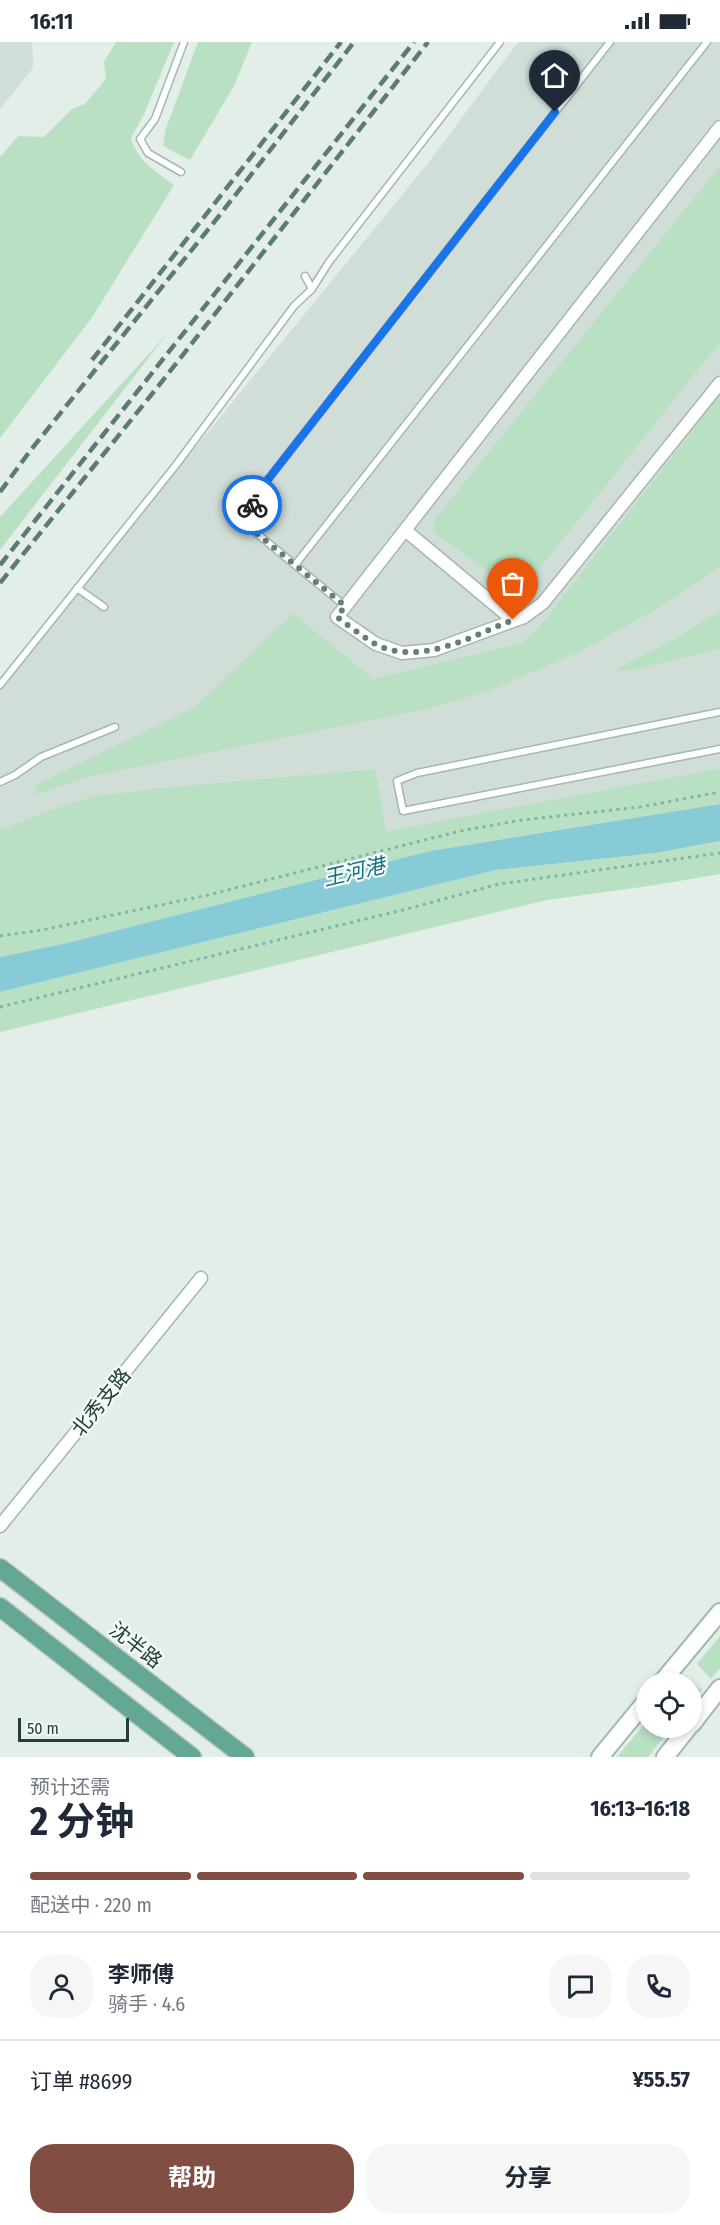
<!DOCTYPE html>
<html lang="zh">
<head>
<meta charset="utf-8">
<style>
	:root { --surface:#fff; --page:#f6f6f7; --text:#1f2937; --muted:#747a83; --line:#e0e1e3; --accent:#824e44 }
	body { margin:0; font-family:"Fira Sans Condensed","Noto Sans SC",sans-serif; background:var(--page); color:var(--text); height:100vh; display:flex; flex-direction:column; font-size:22px; white-space:nowrap }
	* { box-sizing:border-box; margin:0 }
	p { font-size:20px; color:var(--muted) }
	.icon { flex:none; width:33px; height:33px; fill:none; stroke:currentColor; stroke-width:2; stroke-linecap:round; stroke-linejoin:round }
	.map { position:relative; height:1715px; overflow:hidden }
	.side { display:flex; flex-direction:column; background:var(--surface); flex:1 }
	.side>* { flex:none }
	.tools { position:absolute; left:636px; top:1630px; display:grid; gap:12px }
	.tools a { display:grid; place-items:center; width:66px; height:66px; border-radius:50%; background:var(--surface); box-shadow:0 3px 9px #0003; font-size:30px }
	.scale { position:absolute; left:18px; bottom:15px; width:111px; box-sizing:border-box; padding-left:6px; border:3px solid #214138; border-top:0; font-size:16px; line-height:21px; white-space:nowrap; color:#214138; -webkit-text-stroke:4px #f4faf7; paint-order:stroke }
	.pin { position:absolute; display:grid; place-items:center; width:51px; height:51px; color:#fff; margin:-62px -26px; border-radius:50% 50% 50% 0; rotate:-45deg; box-shadow:0 0 6px #0007 }
	.pin .icon { rotate:45deg }
	.courier { position:absolute; display:grid; place-items:center; width:60px; height:60px; margin:-30px; border:4px solid #1a73e8; border-radius:50%; background:#fff; color:#222; box-shadow:0 2px 8px #0007 }
	.headline em { font-style:normal; font-weight:700 }
	.headline div { display:flex; flex-direction:column-reverse }
	.headline { display:flex; align-items:center; justify-content:space-between; height:102px; padding:0 30px }
	h1 { font-size:39px; font-weight:700; line-height:45px }
	.bar { display:grid; grid-template-columns:repeat(4,1fr); gap:9px 6px; align-content:center; height:72px; padding:0 30px }
	.bar i { height:8px; border-radius:4px; background:var(--line) }
	.bar .selected { background:var(--accent) }
	.bar p { grid-column:span 4 }
	.line { display:flex; align-items:center; gap:15px; padding:0 30px; border-top:2px solid var(--line) }
	.line div { flex:1 }
	.round { display:grid; place-items:center; flex:none; width:63px; height:63px; border-radius:24px; background:var(--page) }
	.cta { display:flex; gap:12px; margin-top:auto; padding:12px 30px }
	.cta a { flex:1; height:69px; border-radius:24px; background:var(--accent); color:#fff; font-size:24px; font-weight:700; line-height:69px; text-align:center }
	.cta a+a { background:var(--page); color:var(--text) }
	.status { display:flex; justify-content:space-between; align-items:center; height:42px; padding:0 30px; background:var(--surface); direction:ltr }
	.status svg { height:16px; fill:currentColor }
	.map>svg:first-child { display:block }
</style>
</head>
<body>
<div class="status"><b>16:11</b><svg viewBox="0 0 49 12"><path d="M0 12V9h3v3zM5 12V6h3v6zM10 12V3h3v9zM15 12V0h3v12zM26 1h20v11H26zM47 4h2v5h-2z"/></svg></div>
<div class="map">
<svg width="720" height="1715" viewBox="0 0 720 1715">
	<rect width="100%" height="100%" fill="#e3eee9"/>
	<path fill="#d1ded8" d="M0,0H32L33,14V26L0,67Z
		M518,0H720V726L386,789L374,727L58,765L0,788V644L429,120Z"/>
	<path fill="#bae0c4" d="M116,0H174L144,72L131,96C137,119 156,129 174,143L91,277L0,396V115L18,94L44,95L72,67L85,62L106,37L104,20Z
		M198,0H252L234,44L190,118L163,104L165,89Z
		M720,124V300L525,545L517,550L433,490L434,478Z
		M167,292L0,508V475Z
		M720,353V525L664,563L579,610L486,650L423,668L88,735L35,753L36,743L196,664L293,571L373,637L521,601L537,588Z
		M720,569V607L632,628L613,629L676,596Z
		M720,726V762L430,809L67,901L0,915V788L58,765L95,754L160,746L375,727L386,789Z
		M720,799V832L656,843L547,858L0,990V950L496,828L656,811Z
		M720,1594V1626L711,1637L697,1622Z
		M685,1633L702,1648L692,1661V1641H678Z
		M646,1680V1686H671L648,1715H617Z"/>
	<path fill="#87cbd7" d="M720,762V799L656,811L496,828L0,950V915L67,901L430,809Z"/>
	<g fill="none" stroke-linecap="round" stroke-linejoin="round">
		<g stroke="#a5b7b0" stroke-width="9">
			<path id="lane" d="M181,130L148,111L140,97L155,77L184,0
				M305,234L312,247
				M295,523L707,0
				M77,546L104,565
				M345,564L255,490L248,476L255,454L610,0
				M0,643L176,423L294,264L312,247L329,220L500,0
				M720,670L417,731L397,739L403,769L720,707
				M0,740L15,733L41,715L115,685"/>
		</g>
		<g stroke="#a5b7b0" stroke-width="15">
			<path id="street" d="M720,85L337,575L376,602L402,611L434,608L524,575L543,561L720,341
				M405,488L513,578
				M0,1484L201,1236"/>
		</g>
		<g stroke="#a0bab1" stroke-width="20">
			<path id="secondary" d="M661,1641L720,1570
				M692,1682L720,1646
				M600,1715L646,1659
				M665,1715L688,1686"/>
		</g>
		<g stroke="#c1cac7" stroke-width="21">
			<path id="primary" d="M0,1526L245,1715
				M0,1565L192,1715"/>
		</g>
		<path stroke="#81b4a4" stroke-width="3" stroke-dasharray="3 4.5" stroke-linecap="butt" d="M0,894L42,888L208,853L460,789L522,778L640,765L720,750
			M0,965L407,867L499,842L720,811"/>
		<use href="#lane" stroke="#fff" stroke-width="6"/>
		<use href="#street" stroke="#fff" stroke-width="12"/>
		<use href="#secondary" stroke="#fff" stroke-width="16"/>
		<use href="#primary" stroke="#64a795" stroke-width="18"/>
		<path stroke="#5c7c73" stroke-width="4.5" stroke-dasharray="12 6" stroke-linecap="butt" d="M92,318L341,0
			M0,450L30,409L219,174L354,0
			M0,523L414,0
			M0,541L160,342L428,0"/>
	</g>
	<g fill="none" stroke-linecap="round" stroke-linejoin="round">
		<path stroke="#657e76" stroke-width="6" stroke-dasharray="0 10.8" d="M252,463L248,476L255,490L345,564L337,575C349,584 362,594 375,602C419,625 472,594 513,578"/>
		<path stroke="#1a73e8" stroke-width="8" d="M252,463L255,454L555,70"/>
	</g>
	<g text-anchor="middle" stroke-width="4.5" stroke-linejoin="round" paint-order="stroke">
		<g font-size="20" fill="#214138" stroke="#f4faf7">
			<text transform="translate(101 1360) rotate(-51)" y="7">北秀支路</text>
			<text transform="translate(136 1603) rotate(38)" y="7">沈半路</text>
		</g>
		<g font-size="21" font-style="italic" fill="#167082" stroke="#f4faf7">
			<text transform="translate(354 830) rotate(-13)" y="7">王河港</text>
		</g>
	</g>
</svg>
<div class="tools">
<a><svg class="icon" aria-label="locate" viewBox="0 0 24 24"><circle cx="12" cy="12" r="6"/><path d="M12 2v4M12 18v4M2 12h4M18 12h4"/></svg></a>
</div>
<div class="scale">50 m</div>
<div class="pin" style="left:513px;top:578px;background:#ea580c"><svg class="icon" aria-label="bag" viewBox="0 0 24 24"><path d="M5 8h14l-1 12H6zM9 8a3 3 0 0 1 6 0"/></svg></div>
<div class="pin" style="left:555px;top:70px;background:#1f2937"><svg class="icon" aria-label="home" viewBox="0 0 24 24"><path d="M3 11l9-7 9 7M6 9v11h12V9"/></svg></div>
<div class="courier" style="left:252px;top:463px"><svg class="icon" aria-label="bike" viewBox="0 0 24 24"><circle cx="6" cy="16" r="4"/><circle cx="18" cy="16" r="4"/><path d="M6 16l4-8h5l3 8M10 8l3 8H6M13 5h3"/></svg></div>
</div>
<section class="side">
<div class="headline"><div><h1>2 分钟</h1><p>预计还需</p></div><em>16:13–16:18</em></div>
<div class="bar"><i class="selected"></i><i class="selected"></i><i class="selected"></i><i></i><p>配送中 · 220 m</p></div>
<div class="line" style="height:108px"><a class="round"><svg class="icon" aria-label="person" viewBox="0 0 24 24"><circle cx="12" cy="8" r="4"/><path d="M4 21q1-7 8-7t8 7"/></svg></a><div><b>李师傅</b><p>骑手 · 4.6</p></div><a class="round"><svg class="icon" aria-label="chat" viewBox="0 0 24 24"><path d="M4 5h16v11H9l-5 4z"/></svg></a><a class="round"><svg class="icon" aria-label="phone" viewBox="0 0 24 24"><path d="M5 4h4l2 5-3 2q2 4 5 5l2-3 5 2v4C11 20 4 13 5 4z"/></svg></a></div>
<div class="line" style="height:78px"><div>订单 #8699</div><b>¥55.57</b></div>
<div class="cta"><a>帮助</a><a>分享</a></div>
</section>
</body>
</html>
